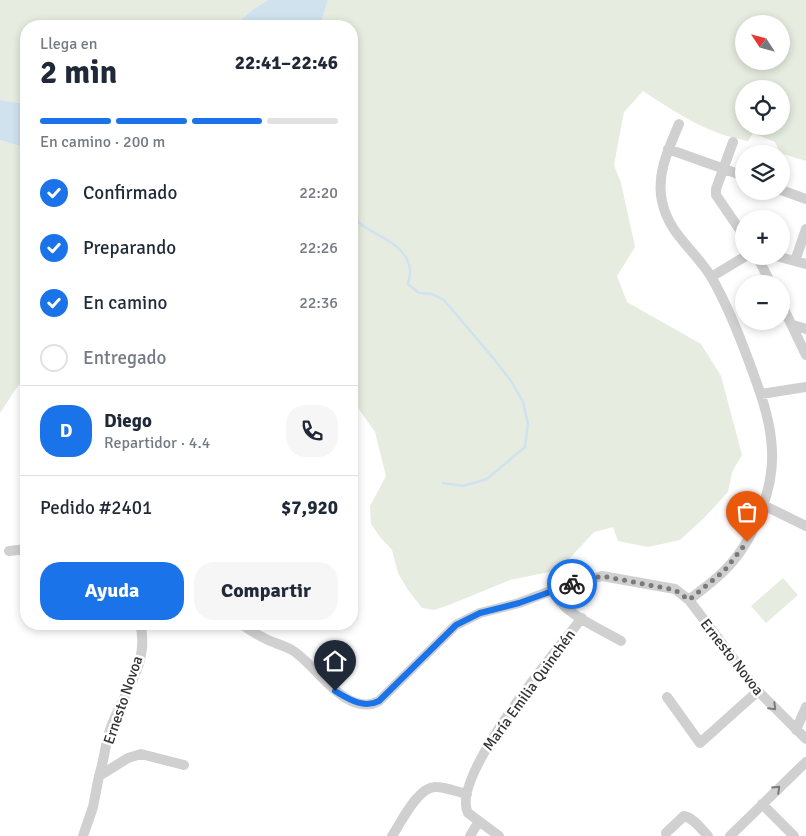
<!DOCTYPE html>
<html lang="es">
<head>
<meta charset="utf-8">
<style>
	:root { --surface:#fff; --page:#f6f6f7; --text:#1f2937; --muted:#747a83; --line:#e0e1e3; --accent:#1a73e8 }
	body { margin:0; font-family:Signika,sans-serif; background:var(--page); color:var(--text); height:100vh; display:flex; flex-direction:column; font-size:19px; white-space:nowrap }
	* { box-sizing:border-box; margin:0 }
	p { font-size:16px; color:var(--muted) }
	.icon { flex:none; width:28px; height:28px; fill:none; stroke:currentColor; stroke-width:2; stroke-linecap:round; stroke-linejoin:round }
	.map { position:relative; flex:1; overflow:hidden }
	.sheet { position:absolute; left:20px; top:20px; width:338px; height:610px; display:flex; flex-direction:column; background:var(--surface); border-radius:20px; box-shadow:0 2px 8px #0003 }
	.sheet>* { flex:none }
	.needle { width:32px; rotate:306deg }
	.controls { position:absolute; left:735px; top:15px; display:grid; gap:10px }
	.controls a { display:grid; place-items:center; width:55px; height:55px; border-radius:50%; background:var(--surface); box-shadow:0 2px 8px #0003; font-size:25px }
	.pin { position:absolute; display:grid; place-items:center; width:42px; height:42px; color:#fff; margin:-51px -21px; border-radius:50% 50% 50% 0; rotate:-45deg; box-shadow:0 0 5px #0007 }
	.pin .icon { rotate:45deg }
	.courier { position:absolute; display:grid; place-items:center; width:50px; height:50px; margin:-25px; border:4px solid #1a73e8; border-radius:50%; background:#fff; color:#222; box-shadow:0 1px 6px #0007 }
	.head em { font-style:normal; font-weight:700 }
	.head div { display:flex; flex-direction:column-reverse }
	.head { display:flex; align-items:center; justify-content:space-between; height:85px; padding:0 20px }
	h1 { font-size:32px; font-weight:700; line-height:38px }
	.bar { display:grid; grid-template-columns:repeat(4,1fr); gap:8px 5px; align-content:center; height:60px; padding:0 20px }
	.bar i { height:6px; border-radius:4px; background:var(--line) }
	.bar .active { background:var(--accent) }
	.bar p { grid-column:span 4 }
	.line { display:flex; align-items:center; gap:12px; padding:0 20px; border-top:1px solid var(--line) }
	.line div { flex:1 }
	.round { display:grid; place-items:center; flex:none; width:52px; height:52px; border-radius:20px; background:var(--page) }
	ol { padding:0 20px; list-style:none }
	li { display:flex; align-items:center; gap:15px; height:55px }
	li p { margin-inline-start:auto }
	li .icon { padding:5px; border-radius:50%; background:var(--accent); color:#fff; stroke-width:4 }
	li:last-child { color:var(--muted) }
	li i { width:28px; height:28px; border:2px solid var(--line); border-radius:50% }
	.primary-button { display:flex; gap:10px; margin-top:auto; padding:10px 20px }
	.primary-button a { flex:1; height:58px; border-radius:20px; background:var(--accent); color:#fff; font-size:20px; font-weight:700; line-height:58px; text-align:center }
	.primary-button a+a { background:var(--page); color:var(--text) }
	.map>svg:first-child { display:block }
</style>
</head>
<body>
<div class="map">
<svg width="806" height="836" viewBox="0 0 806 836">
	<rect width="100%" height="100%" fill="#fff"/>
	<path fill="#e6ecdf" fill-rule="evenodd" d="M0,0H268L252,10L234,26H26V104L0,100Z
		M328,0H806V161L780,153L775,142L753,133L748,141C705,133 679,114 643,91L624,112L614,165L621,183L635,247L617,276L627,302L701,344L721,376L742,455L732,472L728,492L704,518L680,540L648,547L618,541L613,527L594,532L559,570L510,580L449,605L434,610L422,608L408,590L398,573L392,550L380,537L371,524L370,506L386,476L375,432L351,398V26H320ZM744,24H781V61H744ZM744,89H781V126H744Z
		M0,140L26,148V377L15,390L0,413Z
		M783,578L798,595L766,623L751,606Z"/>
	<path fill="#cfe2ee" d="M268,0H328L320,26H254L256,24L253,21L244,26H234L252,10Z
		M0,100L26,104V148L0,140Z"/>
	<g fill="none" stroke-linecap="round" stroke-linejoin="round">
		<path stroke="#cfe2ee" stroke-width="2.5" d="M351,209C355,235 404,234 410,269C411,273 409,279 408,284L419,293L432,294L444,300L494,359L511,381L523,402L528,424L525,447L487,479L463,486L443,483"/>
		<path stroke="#d0d0d0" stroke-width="10" d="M679,124C669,148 656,174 662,201C669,236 697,251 713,280C727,305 738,332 748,359C759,389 771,419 772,451C774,491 752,544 724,571C713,582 700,591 689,600
			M733,142L716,189V195L744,236
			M668,149L744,176
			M781,190L806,199
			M757,256L771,284
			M776,256L806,264
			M795,261L806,229
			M711,277L746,256
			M781,303L806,355
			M793,325L806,329
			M761,394L806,387
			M763,505L806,526
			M9,551L26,549
			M553,590C561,613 601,629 621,641
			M241,624C248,629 256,634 264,638C273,643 283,645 292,650C316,664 346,719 379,701L456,625L480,613L519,603L553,590L602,576L675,589L689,600L758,691L806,739
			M667,697L700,743L758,691
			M796,730L806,707
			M99,776C104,761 105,745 110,730C121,696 151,663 140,624
			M762,804L794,836
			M666,833L684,816C694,818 701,829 708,836
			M83,836L93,807L99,776L128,758L141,754L184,765
			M392,836C401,823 418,786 436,787C446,787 457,792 467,794
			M470,836L479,821
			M499,836L468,813C449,777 558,649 582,618
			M730,836L806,762"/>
	</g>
	<defs><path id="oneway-chevron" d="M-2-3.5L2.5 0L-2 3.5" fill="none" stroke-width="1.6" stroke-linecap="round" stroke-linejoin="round" transform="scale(1.25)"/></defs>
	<g stroke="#7a7a7a">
		<use href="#oneway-chevron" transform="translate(773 707) rotate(45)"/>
		<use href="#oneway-chevron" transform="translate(777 789) rotate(-44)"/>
	</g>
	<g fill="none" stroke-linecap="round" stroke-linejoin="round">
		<path stroke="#7a7a7a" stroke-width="5" stroke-dasharray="0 9" d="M572,584L602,576L675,590L689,600L724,571L747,542"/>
		<path stroke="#1a73e8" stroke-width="6" d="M335,691C349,699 363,709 379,701L456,625L480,613L519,603L572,584"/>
	</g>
	<g text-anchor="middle" stroke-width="5" stroke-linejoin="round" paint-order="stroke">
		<g font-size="15" fill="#333" stroke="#fff">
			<text transform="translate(732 657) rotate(52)" y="5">Ernesto Novoa</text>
			<text transform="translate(529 690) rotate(-54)" y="5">María Emilia Quinchén</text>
			<text transform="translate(123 700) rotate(-71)" y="5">Ernesto Novoa</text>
		</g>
	</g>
</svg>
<div class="controls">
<a><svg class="needle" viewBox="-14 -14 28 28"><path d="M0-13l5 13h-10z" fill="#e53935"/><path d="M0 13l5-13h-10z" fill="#747a83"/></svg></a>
<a><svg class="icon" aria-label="locate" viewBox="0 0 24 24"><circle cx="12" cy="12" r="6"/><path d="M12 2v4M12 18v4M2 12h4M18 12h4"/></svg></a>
<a><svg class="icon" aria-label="layers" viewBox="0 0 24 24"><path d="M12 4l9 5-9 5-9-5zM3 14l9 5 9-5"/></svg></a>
<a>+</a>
<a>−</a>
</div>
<div class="pin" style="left:747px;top:542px;background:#ea580c"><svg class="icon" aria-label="bag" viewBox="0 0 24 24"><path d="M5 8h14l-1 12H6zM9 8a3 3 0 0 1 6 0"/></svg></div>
<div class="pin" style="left:335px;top:691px;background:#1f2937"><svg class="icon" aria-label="home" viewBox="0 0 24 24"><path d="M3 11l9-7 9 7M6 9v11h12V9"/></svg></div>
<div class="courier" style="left:572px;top:584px"><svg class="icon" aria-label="bike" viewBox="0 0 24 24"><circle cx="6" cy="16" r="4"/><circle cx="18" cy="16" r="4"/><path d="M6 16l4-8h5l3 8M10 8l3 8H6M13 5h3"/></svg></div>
<section class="sheet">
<div class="head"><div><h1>2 min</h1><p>Llega en</p></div><em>22:41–22:46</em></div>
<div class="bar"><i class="active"></i><i class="active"></i><i class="active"></i><i></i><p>En camino · 200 m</p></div>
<ol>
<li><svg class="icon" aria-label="check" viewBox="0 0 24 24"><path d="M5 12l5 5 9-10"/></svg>Confirmado<p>22:20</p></li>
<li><svg class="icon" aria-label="check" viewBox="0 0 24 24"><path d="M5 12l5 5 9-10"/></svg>Preparando<p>22:26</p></li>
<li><svg class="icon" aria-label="check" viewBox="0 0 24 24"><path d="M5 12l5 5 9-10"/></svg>En camino<p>22:36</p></li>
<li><i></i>Entregado</li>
</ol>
<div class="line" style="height:90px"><b class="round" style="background:var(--accent);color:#fff">D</b><div><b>Diego</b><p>Repartidor · 4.4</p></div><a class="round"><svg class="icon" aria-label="phone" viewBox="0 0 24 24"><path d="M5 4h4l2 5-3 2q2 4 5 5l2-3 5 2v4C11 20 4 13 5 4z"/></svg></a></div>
<div class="line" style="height:65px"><div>Pedido #2401</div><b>$7,920</b></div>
<div class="primary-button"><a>Ayuda</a><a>Compartir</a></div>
</section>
</div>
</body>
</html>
